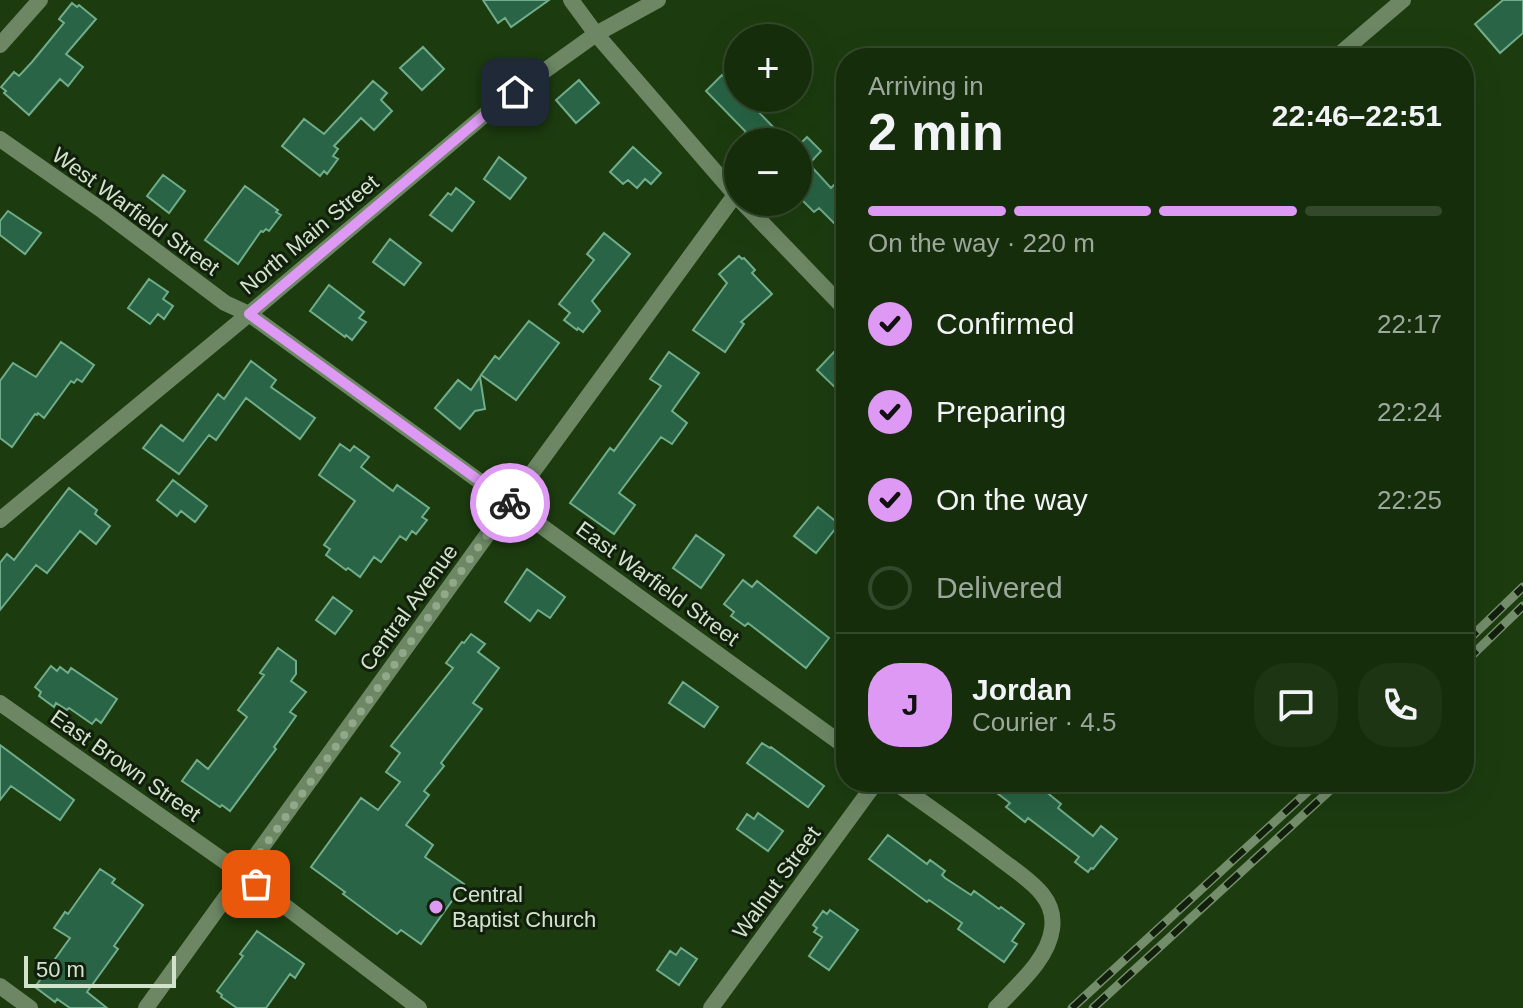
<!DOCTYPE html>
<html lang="en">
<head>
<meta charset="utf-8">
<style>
	:root { --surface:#152d0b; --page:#1e3514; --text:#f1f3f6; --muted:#9da89d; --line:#34492c; --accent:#dd99f3 }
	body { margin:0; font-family:Arial,sans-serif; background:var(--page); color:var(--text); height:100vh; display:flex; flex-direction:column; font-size:30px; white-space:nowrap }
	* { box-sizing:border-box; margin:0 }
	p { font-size:26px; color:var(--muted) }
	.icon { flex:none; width:44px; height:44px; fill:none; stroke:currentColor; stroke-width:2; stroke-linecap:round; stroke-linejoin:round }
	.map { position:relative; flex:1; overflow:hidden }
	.details { position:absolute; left:836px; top:48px; width:638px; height:744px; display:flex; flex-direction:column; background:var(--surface); border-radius:32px; box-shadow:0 8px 32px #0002,0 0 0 2px var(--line) }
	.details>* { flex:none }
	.controls { position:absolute; left:724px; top:24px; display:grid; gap:16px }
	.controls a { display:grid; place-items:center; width:88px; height:88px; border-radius:50%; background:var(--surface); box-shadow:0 8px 32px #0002,0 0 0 2px var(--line); font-size:40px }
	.scale { position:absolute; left:24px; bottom:20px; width:152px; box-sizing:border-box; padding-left:8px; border:4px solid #d1e4cb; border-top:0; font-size:22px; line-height:28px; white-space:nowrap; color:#d1e4cb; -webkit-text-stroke:6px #111f0c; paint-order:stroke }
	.pin { position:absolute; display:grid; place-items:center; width:68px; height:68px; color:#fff; margin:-34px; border-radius:16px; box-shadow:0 4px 12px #0006 }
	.courier { position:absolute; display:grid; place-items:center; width:80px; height:80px; margin:-40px; border:6px solid #dd99f3; border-radius:50%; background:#fff; color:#222; box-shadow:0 2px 10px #0007 }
	.overview em { font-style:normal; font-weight:700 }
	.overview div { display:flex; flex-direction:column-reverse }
	.overview { display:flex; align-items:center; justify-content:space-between; height:136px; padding:0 32px }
	h1 { font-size:52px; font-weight:700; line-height:60px }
	.bar { display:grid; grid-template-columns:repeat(4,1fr); gap:12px 8px; align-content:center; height:96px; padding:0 32px }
	.bar i { height:10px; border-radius:6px; background:var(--line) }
	.bar .current { background:var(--accent) }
	.bar p { grid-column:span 4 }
	.line { display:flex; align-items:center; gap:20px; padding:0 32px; border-top:2px solid var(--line) }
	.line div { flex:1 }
	.round { display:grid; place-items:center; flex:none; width:84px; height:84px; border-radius:32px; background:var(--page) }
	ol { padding:0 32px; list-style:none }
	li { display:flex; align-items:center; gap:24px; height:88px }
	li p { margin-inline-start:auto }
	li .icon { padding:8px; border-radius:50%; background:var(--accent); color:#111; stroke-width:4 }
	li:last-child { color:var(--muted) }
	li i { width:44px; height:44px; border:4px solid var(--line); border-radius:50% }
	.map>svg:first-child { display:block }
</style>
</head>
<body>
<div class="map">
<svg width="1523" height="1008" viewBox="0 0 1523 1008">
	<rect width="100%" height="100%" fill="#1c3c0f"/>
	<path fill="#286445" stroke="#71ad8a" stroke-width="2" d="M483,0H549L511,27L505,18L498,23Z
		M1503,0H1523V33L1500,53L1475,24Z
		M72,3L77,7L79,5L96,19L66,54L83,67L68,86L60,79L29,115L4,93L6,91L1,87L14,72L19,76L32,62L64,23L59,19Z
		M423,47L444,69L422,90L400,68Z
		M738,64V98H745L778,132L767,142H736L746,132L706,91L722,75L725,78Z
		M579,80L599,103L576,123L556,100Z
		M373,81L387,93L381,100L392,111L374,130L361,118L334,146L338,149L333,156L338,159L327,174L324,171L320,176L282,146L304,119L324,134Z
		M807,137L821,151L809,164L831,188L836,183L846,192V235L819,208L814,212L798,196V146Z
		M633,147L661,173L651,184L645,179L637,188L628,180L623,184L610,172Z
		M499,157L526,178L510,199L484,179Z
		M163,175L185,191L169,213L147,196Z
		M245,186L278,210L276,212L281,215L269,231L266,229L263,232L261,231L238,264L205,240Z
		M456,188L474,202L452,231L430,215L448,193L451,195Z
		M8,211L41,233L25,254L0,235V221Z
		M604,233L630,254L592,301L600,311L583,332L578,328L577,330L564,320L570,313L559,304L594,260L587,254Z
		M390,239L421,263L404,285L373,262Z
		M739,256L742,259L744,258L755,270L752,273L772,294L741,322L744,324L725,352L693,330L727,283L719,274Z
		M149,279L168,292L163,299L173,306L164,319L158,314L150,324L128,308Z
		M329,285L364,312L359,318L366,322L352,340L346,335L345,337L310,311Z
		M529,321L559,343L516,400L481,375L495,356L499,359Z
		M61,342L94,365L82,382L77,379L74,383L71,381L44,418L38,413L37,415L35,414L12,447L0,438V381L13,363L36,377Z
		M836,350L846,359V398L817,370Z
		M669,352L699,373L672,411L687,423L672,444L661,437L619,493L635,505L614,534L570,503L610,448L614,451L661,386L650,379Z
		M251,361L276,380L271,387L315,418L300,439L246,398L216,440L209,435L179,474L143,448L161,425L183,441L218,394L224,399Z
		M480,377L485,409L475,411L460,429L435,408L458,380L471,390Z
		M340,444L350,451L354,446L369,457L361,467L393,491L397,485L429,508L422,517L427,520L416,534L412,531L406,540L400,536L381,562L374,557L360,577L348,568L346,570L326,555L330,549L324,545L355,501L319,475Z
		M173,480L207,506L195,522L181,511L177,516L157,500Z
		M69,488L97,510L95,514L110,526L96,544L80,531L47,573L36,565L0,610V563L7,554L14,560Z
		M818,507L839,524L816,553L794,536Z
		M696,535L724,555L701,588L673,568Z
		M527,569L565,597L550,618L538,610L530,621L505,602Z
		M743,580L752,587L757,581L829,638L806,668L748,623L745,626L731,616L734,612L724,604Z
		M333,597L352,611L335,634L316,620Z
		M471,634L485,644L478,652L499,668L473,703L482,709L441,763L444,766L424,791L429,795L406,825L433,845L425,857L464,884L421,944L401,930L397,934L343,894L345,892L311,867L361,798L378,810L400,782L386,772L400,753L391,746L453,668L446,663L462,642L464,643Z
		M278,648L296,661V674L291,681L306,692L290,712L296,716L274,747L276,749L230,811L222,805L220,807L182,781L197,760L208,769L247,717L238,710L264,675L260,673Z
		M51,666L57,671L60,667L68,673L71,668L117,699L101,723L96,719L92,724L69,708L67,710L56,703L54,707L39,696L41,692L35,687Z
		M683,682L718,707L704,727L669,703Z
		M762,743L770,748L771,747L824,786L808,807L747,763Z
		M0,745L74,800L60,820L11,786L0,800Z
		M1006,782H1034L1061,804L1058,808L1093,836L1101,826L1117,839L1093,869L1091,868L1088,872L1075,862L1079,857L1028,818L1025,822L1006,807L1010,803L997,793Z
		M758,813L783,831L768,851L737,829L747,814L754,819Z
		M888,835L927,864L930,860L945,871L942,875L945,878L971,895L974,891L999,909L1001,907L1024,924L1012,941L1017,944L1004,962L958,929L962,923L929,900L927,902L869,859Z
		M100,869L115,879L112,883L143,905L114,946L118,949L87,992L107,1008H70L57,999L55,1002L35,987L70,938L54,928L65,912L68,914Z
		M830,910L858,930L829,970L809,956L822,937L814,932L817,928L813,925L823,911L827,914Z
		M257,931L304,964L295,978L290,974L266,1008H237L221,997L222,995L217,991L243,956L240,954Z
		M681,948L697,959L679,985L657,970L670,951L676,955Z"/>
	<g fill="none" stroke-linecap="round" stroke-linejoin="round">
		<path stroke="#6d8764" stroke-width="16" d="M571,0L596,34L738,198
			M0,45L40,0
			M1335,58L1403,0
			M0,139L103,211L225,303L249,314L846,747
			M742,202L846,310
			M0,703L244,875L419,1008
			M894,782C930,807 965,832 999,858C1013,869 1031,880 1042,894C1050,904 1054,916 1052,929C1048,960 1016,986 996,1008
			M0,986L30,1008
			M146,1008L510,503L735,195
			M711,1008L876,782"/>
		<path stroke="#6d8764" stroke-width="16" d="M0,520L249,314L494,107L596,34L658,0"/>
		<g stroke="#748e6b" stroke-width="9">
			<path id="rail" d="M1464,644L1523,587
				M1464,663L1523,606
				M1072,1008L1318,782
				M1093,1008L1339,782"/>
		</g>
		<use href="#rail" stroke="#111f0c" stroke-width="6" stroke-dasharray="18" stroke-linecap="butt"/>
	</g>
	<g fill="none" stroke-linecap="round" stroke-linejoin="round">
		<path stroke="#92a989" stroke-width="8" stroke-dasharray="0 14.4" d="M256,884L244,875L510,503"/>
		<path stroke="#dd99f3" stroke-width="10" d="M510,503L249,314L494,107L515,92"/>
	</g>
	<circle fill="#dd99f3" stroke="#111f0c" stroke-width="3" cx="436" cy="907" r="8"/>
	<g text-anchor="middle" stroke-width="6" stroke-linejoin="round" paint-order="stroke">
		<g font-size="22" fill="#d1e4cb" stroke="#111f0c">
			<text transform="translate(136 211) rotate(36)" y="8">West Warfield Street</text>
			<text transform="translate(309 234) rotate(-40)" y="8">North Main Street</text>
			<text transform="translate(658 583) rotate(36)" y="8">East Warfield Street</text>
			<text transform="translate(408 607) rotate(-54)" y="8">Central Avenue</text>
			<text transform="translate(126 765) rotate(35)" y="8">East Brown Street</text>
			<text transform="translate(776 882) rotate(-54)" y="8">Walnut Street</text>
		</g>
		<g font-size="22" fill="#d1e4cb" stroke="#111f0c" text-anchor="start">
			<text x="452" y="902">Central<tspan x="452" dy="25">Baptist Church</tspan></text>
		</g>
	</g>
</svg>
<div class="controls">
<a>+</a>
<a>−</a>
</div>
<div class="scale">50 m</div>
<div class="pin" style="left:256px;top:884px;background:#ea580c"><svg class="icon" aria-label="bag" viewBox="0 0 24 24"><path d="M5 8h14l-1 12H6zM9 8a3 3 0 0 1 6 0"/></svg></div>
<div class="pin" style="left:515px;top:92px;background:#1f2937"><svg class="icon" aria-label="home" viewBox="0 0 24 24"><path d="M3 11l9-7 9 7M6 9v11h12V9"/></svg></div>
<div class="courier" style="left:510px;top:503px"><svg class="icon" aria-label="bike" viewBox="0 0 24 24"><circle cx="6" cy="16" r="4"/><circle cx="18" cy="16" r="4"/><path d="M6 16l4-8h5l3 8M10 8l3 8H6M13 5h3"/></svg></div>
<section class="details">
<div class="overview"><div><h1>2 min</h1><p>Arriving in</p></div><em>22:46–22:51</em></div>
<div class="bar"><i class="current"></i><i class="current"></i><i class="current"></i><i></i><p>On the way · 220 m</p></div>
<ol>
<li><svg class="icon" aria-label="check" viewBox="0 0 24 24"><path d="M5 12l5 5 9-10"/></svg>Confirmed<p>22:17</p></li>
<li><svg class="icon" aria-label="check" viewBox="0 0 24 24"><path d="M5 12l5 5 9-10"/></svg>Preparing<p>22:24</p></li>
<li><svg class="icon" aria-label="check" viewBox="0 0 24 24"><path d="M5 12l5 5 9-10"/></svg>On the way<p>22:25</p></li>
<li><i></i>Delivered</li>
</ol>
<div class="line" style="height:144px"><b class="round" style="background:var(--accent);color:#111">J</b><div><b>Jordan</b><p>Courier · 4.5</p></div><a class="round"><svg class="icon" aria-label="chat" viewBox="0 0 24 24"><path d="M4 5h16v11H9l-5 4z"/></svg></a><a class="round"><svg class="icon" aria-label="phone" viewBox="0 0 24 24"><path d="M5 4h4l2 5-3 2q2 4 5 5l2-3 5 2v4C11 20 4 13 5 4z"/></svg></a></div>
</section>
</div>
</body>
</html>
